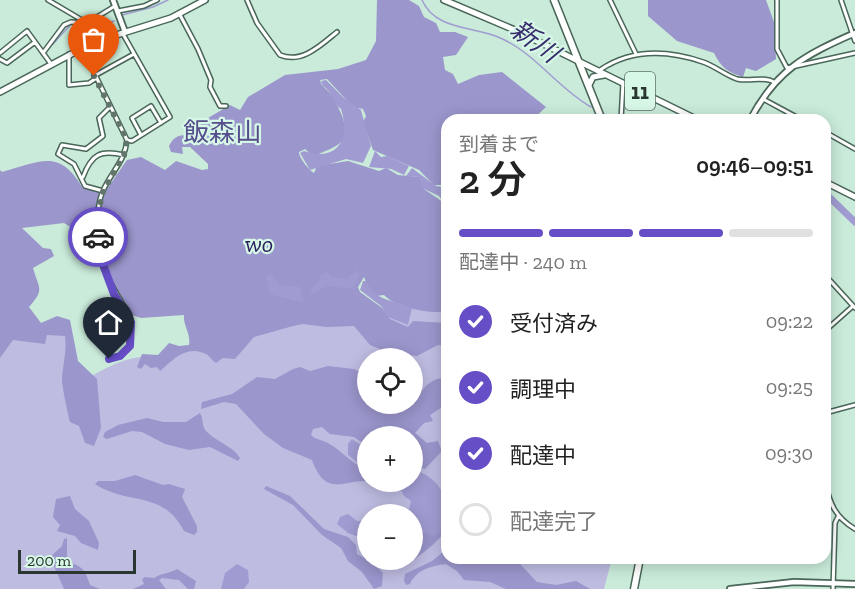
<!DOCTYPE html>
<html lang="ja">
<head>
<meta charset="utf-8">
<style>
	:root { --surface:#fff; --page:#f6f6f6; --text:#222; --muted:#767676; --line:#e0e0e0; --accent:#664ec7 }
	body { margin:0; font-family:"Zilla Slab","Noto Sans JP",serif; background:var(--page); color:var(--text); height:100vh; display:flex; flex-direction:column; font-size:22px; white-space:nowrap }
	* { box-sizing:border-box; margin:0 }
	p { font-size:20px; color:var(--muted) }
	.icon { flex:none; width:33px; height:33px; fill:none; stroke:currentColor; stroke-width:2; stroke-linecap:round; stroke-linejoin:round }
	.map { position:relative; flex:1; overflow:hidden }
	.panel { position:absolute; left:441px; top:114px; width:390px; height:450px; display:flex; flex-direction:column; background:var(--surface); border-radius:18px; box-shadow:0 3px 15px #0003 }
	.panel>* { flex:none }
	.controls { position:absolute; left:357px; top:348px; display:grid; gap:12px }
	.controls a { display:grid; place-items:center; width:66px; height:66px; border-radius:50%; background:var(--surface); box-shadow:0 3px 15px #0003; font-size:30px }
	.scale { position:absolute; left:18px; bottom:15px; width:118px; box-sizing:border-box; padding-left:6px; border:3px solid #2a3730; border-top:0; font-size:16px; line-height:21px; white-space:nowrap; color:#2a3730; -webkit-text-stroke:4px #d7f8e7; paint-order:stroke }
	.pin { position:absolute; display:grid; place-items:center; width:51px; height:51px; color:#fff; margin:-62px -26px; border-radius:50% 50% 50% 0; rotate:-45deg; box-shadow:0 0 6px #0007 }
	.pin .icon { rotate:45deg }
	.courier { position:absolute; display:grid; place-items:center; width:60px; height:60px; margin:-30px; border:4px solid #664ec7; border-radius:50%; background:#fff; color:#222; box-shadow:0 2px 8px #0007 }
	.overview em { font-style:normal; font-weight:600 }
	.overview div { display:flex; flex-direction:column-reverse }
	.overview { display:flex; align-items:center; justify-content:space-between; height:102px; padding:0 18px }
	h1 { font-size:39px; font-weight:600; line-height:45px }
	.bar { display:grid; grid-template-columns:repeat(4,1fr); gap:9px 6px; align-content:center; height:72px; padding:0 18px }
	.bar i { height:8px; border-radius:4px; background:var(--line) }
	.bar .selected { background:var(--accent) }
	.bar p { grid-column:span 4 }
	ol { padding:0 18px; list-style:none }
	li { display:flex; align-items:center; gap:18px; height:66px }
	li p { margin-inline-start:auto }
	li .icon { padding:6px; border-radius:50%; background:var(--accent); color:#fff; stroke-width:4 }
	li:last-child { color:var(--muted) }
	li i { width:33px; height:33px; border:3px solid var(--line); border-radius:50% }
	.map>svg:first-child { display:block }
</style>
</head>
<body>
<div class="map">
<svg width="855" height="589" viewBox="0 0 855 589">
	<rect width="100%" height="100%" fill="#caebda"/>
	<path fill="#bebce1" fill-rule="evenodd" d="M447,298V558H612L604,589H0V346L8,331L67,334L79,383C108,367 125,355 159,356L301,321ZM368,358H412V404H368ZM368,436H412V482H368ZM368,514H412V560H368Z"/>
	<path fill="#9b96cc" d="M377,0H409L419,6L424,17L436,23L440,32H455L468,37L456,55L443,57L445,70L453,74L458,84L479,75L502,72L546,107L532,120H447V188L445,185H434L419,170L373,150L363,122L366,116L363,109L353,107L327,79L320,80C322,88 327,88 331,95C338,106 353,131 340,143C332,150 322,151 314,157L305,149L299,152C299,158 309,170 314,173L317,166L348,161L379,171L386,168L398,175L420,177L424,189L447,205V311C431,315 395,307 384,295L376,296L369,290L364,277L358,287L360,292L381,307L390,319L408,327L413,321L447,323V346L438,345L417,356L387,352L370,345L354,326L326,327L303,324L293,326L254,337L235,359L223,358L216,363C211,360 210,356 206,354C186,344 172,361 160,371L157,367L151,368L145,364L141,369L137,367L142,354L158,355L169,343L179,346L189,345C191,333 183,326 184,315L141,318L132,315L115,287L101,246L64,223L22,228L43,248L51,249L54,256L33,268C39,289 45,289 29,307L41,323L57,316L70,320L78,361L97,379L101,428L94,446L85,443L79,426L70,422C68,414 62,387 62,379C63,363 67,351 65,336L47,335L45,344L13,340L0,358V170L2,172C40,162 59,148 82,187L104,193L127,160L141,157L165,170L176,161L202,170L208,169V164L190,147H182L183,154L171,152L169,146C174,136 179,135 189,135L198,124L230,105L240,110L248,97L285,75L338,69L366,60L376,41Z
		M648,0H766L774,22L776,59L756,71L746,68L743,77C727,72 721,67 714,53L677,41L648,16Z
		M328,366L354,369L367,376L368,404H412L413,386L414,395L419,396C424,385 434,377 447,378V404L430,415L433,421L424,423L415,433L427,443L438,441L442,451L425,469L413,466L412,436H368L367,446L354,437L330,434L322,427L313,429L311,435C315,439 318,439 323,441C340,447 351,465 367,469V481C343,480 326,498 312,460L283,448L264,434L236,404L224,402L201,409L202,402L232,394L257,377L275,379L293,369L300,367L310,371Z
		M200,413C204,419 201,425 206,431C216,442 232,445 240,458L238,461L210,447L189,450L165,444L142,432L132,431L107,439L103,437L105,432L118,425L147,418L163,422H186Z
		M135,475L163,485L169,484L185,489L182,497L197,526V532L194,535L184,531C162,489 128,506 95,484L98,481H115Z
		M266,486L290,496L324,529L348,537L356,545L357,554L372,562L383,573L382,586L374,589L362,572L348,561L341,548L322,535L293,505L264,489Z
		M70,496L75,509L89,521L99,543L98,550L81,543L75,536L57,531L60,525L53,517L56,499Z
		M447,513C447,517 448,524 447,528C444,537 421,555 412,561L413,536Z
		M67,538V561C84,568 84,568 90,585L100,589H64L50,557L62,546L64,539Z
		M447,549V558H499L519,563L537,582L556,585L576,581L590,589H506L490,582L464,580L457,571L446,564C431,566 416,570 410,584L406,585L404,581L405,574L432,561Z
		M177,569L196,581L194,589H188L179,580L162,578L159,580L166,589H133L144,584L142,579L145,577L154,578C161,573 169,574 177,569Z"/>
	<path fill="#a09cd2" d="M326,80L344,98L361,110L371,146L363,163L346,159L310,170L300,153L304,151C336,162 351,141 341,109C332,103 332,91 323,86L321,81Z
		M375,151L381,157L387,156L409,166L404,175L391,169L369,167Z
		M412,168L436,186L447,188V207L439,196L422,188L419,177L406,176Z
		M356,270L360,275L353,289L328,286L310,294L311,288L318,283L321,274L327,272L331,277L347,279Z
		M271,273L280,285L300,287L304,303L270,294L266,277Z
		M363,281H366C377,304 394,298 412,308L408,325L388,317L381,306L360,290Z
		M352,439L367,449V470L348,455V444Z
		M413,469C420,472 428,475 434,481C448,495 455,524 434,536L418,531L413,533L412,514H408L411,501L404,496L397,483L387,482H412Z
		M348,514L357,521H367V540L348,533L337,524L340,517Z
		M237,564L248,570L249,582L244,589H221L225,573Z"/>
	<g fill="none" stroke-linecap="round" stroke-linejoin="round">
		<path stroke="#a09cd2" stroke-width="1.5" d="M422,0C435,30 472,26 498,37C535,52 557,88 591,107
			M122,15L153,7L168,0
			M53,44L71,24L77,26L81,36L114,21"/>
		<path stroke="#a09cd2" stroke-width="7" d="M825,193L855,222"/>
		<g stroke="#496658" stroke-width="6">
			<path id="street" d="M48,0L87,23
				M247,0L257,23L280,55C302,64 321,45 337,32
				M610,0L636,54
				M777,0V49L787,68L855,53
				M841,0L855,41
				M118,11L144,6L157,0
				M180,15L198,49L211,80L210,87L220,106H226
				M123,34L170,117L132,141L127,140
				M82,48L127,140C125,162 110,173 102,193C97,206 97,229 98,243C99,272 119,294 130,318C133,326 130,338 130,346L120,356L109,359
				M0,53L27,31L51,64
				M43,53L64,25L71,22L87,23L115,6
				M69,54V85L89,83L95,79
				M0,59L7,63L35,42
				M600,70C631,49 668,50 703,62C715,66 725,75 737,79C749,82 764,76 774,82
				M94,76L134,54
				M763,99L802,120
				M621,120L623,83
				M825,132L855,149
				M141,135L132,118L151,106L161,123
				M83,177C92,153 101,150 124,155
				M103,191L85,186L74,164L58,154L62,145L86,149L103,136L99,118L110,107
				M825,275L855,308
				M825,331L853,306
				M825,413L855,405
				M825,482C830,504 835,517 855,529
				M833,589L835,523L838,517"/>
		</g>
		<g stroke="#496658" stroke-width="8">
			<path id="secondary" d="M113,0L125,32
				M750,120C776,70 805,55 855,33
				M730,589L794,582L855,584"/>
		</g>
		<g stroke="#496658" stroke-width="8">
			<path id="primary" d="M444,0L517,31L698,120
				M589,85L593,77L604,75
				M0,92L94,42L171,18L205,0
				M825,182L855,197"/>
		</g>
		<g stroke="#496658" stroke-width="9">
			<path id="highway" d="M554,0L602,120
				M634,589L640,558"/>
		</g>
		<use href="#street" stroke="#fff" stroke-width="3"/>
		<use href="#secondary" stroke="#fff" stroke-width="4.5"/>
		<use href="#primary" stroke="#fff" stroke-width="5"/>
		<use href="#highway" stroke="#fff" stroke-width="6"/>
	</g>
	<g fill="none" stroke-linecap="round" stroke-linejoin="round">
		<path stroke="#62766c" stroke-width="6" stroke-dasharray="0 10.8" d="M94,76L127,140L124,155L101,195L98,237"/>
		<path stroke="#664ec7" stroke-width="8" d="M98,237L101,259L114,294L131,322L130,346L120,356L109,359"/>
	</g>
	<g text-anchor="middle" stroke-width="4.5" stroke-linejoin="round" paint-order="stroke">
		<rect fill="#d7f8e7" stroke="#5e7167" stroke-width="1.5" x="625" y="72" width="30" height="38" rx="4.5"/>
		<g font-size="22" font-weight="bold" fill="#2a3730">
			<text x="640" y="99">11</text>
		</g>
		<g font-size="24" font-style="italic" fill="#2d205f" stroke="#d7f8e7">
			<text x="259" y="252">wo</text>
		</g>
		<g font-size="26" font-style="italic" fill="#382c6d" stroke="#d7f8e7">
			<text transform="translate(535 41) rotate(36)" y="9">新川</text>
		</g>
		<g font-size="26" fill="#554d8c" stroke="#d7f8e7">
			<text x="222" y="141">飯森山</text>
		</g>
	</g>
</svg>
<div class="controls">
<a><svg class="icon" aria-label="locate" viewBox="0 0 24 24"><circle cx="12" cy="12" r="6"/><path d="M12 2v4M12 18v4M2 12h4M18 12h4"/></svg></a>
<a>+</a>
<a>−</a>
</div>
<div class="scale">200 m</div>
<div class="pin" style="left:94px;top:76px;background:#ea580c"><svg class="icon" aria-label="bag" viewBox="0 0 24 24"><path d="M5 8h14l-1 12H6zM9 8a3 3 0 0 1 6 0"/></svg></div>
<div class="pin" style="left:109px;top:359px;background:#1f2937"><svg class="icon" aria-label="home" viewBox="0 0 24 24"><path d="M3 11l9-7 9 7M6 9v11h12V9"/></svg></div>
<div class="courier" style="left:98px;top:237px"><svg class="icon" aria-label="car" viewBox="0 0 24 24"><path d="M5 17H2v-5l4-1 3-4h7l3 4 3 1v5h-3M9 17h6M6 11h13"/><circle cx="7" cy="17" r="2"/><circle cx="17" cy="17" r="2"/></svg></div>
<section class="panel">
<div class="overview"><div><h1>2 分</h1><p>到着まで</p></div><em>09:46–09:51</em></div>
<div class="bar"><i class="selected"></i><i class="selected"></i><i class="selected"></i><i></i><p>配達中 · 240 m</p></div>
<ol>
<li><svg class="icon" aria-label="check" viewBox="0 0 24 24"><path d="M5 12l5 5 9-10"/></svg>受付済み<p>09:22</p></li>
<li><svg class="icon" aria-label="check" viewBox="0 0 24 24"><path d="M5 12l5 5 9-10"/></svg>調理中<p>09:25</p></li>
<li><svg class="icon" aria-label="check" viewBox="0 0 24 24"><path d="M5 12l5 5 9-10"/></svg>配達中<p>09:30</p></li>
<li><i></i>配達完了</li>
</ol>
</section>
</div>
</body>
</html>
